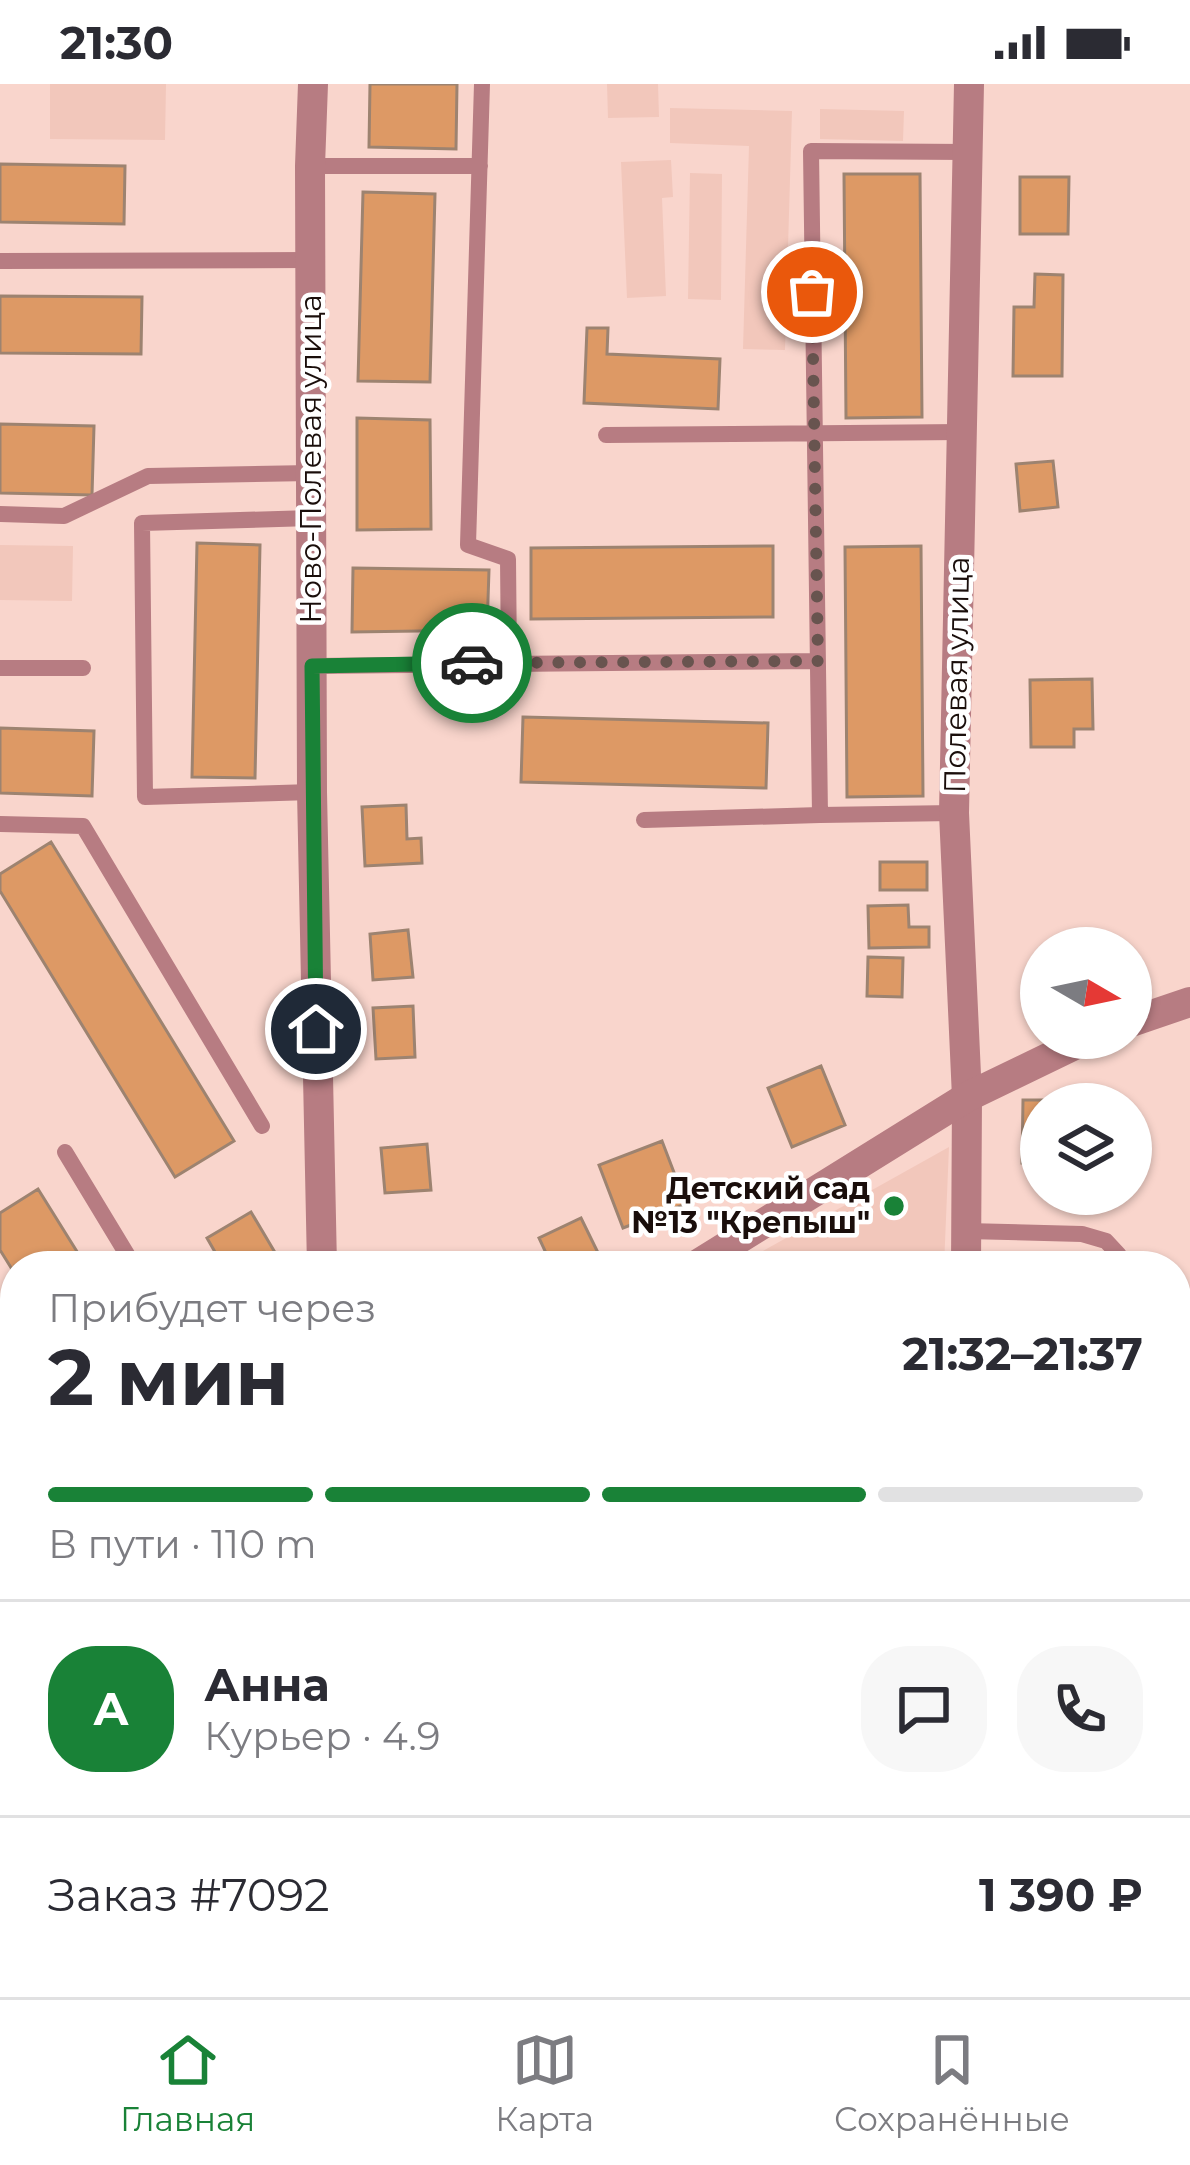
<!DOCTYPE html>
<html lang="ru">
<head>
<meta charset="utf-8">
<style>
	:root { --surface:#fff; --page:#f7f7f7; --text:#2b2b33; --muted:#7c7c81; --line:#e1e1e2; --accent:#198237 }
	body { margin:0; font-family:Montserrat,sans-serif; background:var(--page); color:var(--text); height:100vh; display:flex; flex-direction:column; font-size:45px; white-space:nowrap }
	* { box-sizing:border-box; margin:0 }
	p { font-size:39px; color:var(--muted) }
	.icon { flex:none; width:66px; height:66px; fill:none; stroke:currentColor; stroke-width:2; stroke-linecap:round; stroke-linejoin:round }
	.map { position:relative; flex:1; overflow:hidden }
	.sheet { position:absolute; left:0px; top:1167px; width:1191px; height:747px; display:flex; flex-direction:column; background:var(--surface); border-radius:48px 48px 0 0; box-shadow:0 3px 9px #0004 }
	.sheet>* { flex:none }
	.needle { width:78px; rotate:99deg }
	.fabs { position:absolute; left:1020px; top:843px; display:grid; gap:24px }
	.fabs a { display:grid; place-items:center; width:132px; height:132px; border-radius:50%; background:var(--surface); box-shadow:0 3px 9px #0004; font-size:60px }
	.pin { position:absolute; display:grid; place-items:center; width:102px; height:102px; color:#fff; margin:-51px; border:6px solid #fff; border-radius:50%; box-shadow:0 3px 12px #0007 }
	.courier { position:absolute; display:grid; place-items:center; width:120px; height:120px; margin:-60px; border:9px solid #198237; border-radius:50%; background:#fff; color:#222; box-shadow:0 3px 15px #0007 }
	.head em { font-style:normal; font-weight:700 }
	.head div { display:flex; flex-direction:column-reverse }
	.head { display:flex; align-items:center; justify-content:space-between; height:204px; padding:0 48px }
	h1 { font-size:78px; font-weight:700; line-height:90px }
	.bar { display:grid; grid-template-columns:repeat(4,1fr); gap:18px 12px; align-content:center; height:144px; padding:0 48px }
	.bar i { height:15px; border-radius:9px; background:var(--line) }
	.bar .current { background:var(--accent) }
	.bar p { grid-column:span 4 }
	.line { display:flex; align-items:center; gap:30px; padding:0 48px; border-top:3px solid var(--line) }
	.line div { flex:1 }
	.round { display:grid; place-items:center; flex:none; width:126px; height:126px; border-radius:48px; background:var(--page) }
	.status { display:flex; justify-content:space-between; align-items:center; height:84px; padding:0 60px; background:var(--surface); direction:ltr }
	.status svg { height:33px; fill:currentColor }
	.tabs { display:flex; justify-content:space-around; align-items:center; height:168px; border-top:3px solid var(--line); background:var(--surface); font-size:33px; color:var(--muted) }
	.tabs a { display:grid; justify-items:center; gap:6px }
	.tabs .current { color:var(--accent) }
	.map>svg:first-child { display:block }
</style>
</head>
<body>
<div class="status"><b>21:30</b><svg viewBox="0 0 49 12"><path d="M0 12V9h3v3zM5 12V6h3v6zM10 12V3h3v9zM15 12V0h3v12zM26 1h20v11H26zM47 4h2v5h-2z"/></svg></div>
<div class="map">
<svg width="1190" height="1913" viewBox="0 0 1190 1913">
	<rect width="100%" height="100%" fill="#f9d5cc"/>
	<path fill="#f2c7bb" d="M50,0H166L165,56L50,55Z
		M607,0H658L659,33L608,34Z
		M670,24L792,27L785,266L743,265L749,62L670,59Z
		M820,25L904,27L903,57L820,55Z
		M671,76L673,113L662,114L666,212L627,214L621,78Z
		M690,89L722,90L721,216L688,215Z
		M0,461L73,462L72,517L0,516Z
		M949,1063L944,1182H736Z"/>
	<path fill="#dd9965" stroke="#9d8370" stroke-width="3" d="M370,0H457L456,65L369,63Z
		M0,80L125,82L124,140L0,138Z
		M844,90H920L922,333L846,334Z
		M1020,93H1069L1068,150H1020Z
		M363,108L435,110L430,298L358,297Z
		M1035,190L1063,191L1062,292H1013L1014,223H1034Z
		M0,212L142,213L141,270L0,269Z
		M587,244H608L607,270L720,275L718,325L584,319Z
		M357,334L430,336L431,445L357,446Z
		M0,340L94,342L92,411L0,409Z
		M1053,377L1058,423L1020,427L1016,380Z
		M197,459L260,461L255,694L192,693Z
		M773,462V533L531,535V464Z
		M921,462L923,712L847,713L845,463Z
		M353,484L489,486L487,546L352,548Z
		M1092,595L1093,645H1074V663H1031L1030,596Z
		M523,633L768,639L766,704L521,698Z
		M0,644L94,647L92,712L0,709Z
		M406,721L407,755L421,754L422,779L365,782L362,723Z
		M51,758L234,1057L175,1093L0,807V790Z
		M880,778H927V806H880Z
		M908,821L909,843H929V863L869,864L868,822Z
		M408,846L413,893L373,896L370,850Z
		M868,873L903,874L902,913L867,912Z
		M413,922L415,973L376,975L373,924Z
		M821,982L845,1041L792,1063L768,1004Z
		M1023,1016H1073V1020H1041V1079H1022Z
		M662,1057L686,1120L623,1144L599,1081Z
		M427,1060L431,1106L385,1109L381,1064Z
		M38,1105L86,1182H15V1190L0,1166V1129Z
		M251,1128L283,1182H223L207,1154Z
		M581,1134L603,1179L552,1182L539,1154Z
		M1019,1169L1090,1172V1182H1019Z
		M1182,1289H1190V1368H1184Z
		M0,1402L15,1427V1508L0,1517Z
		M1176,1517H1190V1545H1176Z
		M233,1899H275L274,1913H233Z
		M855,1899H905L888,1900L887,1911L854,1908Z"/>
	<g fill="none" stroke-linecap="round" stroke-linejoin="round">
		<path stroke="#b77c82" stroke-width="16" d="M482,0L468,461L508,475L509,578
			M310,82H480
			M0,177L310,176
			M606,351L962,348
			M0,430L64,432L148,392L311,389
			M311,434L142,439L145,713L312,708
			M312,582L817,577
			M0,584H83
			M954,729L820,731L811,67L968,68
			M644,736L820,731
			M0,740L83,742L262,1042
			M65,1068L134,1182
			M966,1147L1082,1150L1106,1157L1119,1171L1118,1182
			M0,1329L15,1355
			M1176,1399H1190"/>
		<path stroke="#b77c82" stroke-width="30" d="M313,0L310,82L312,708L322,1182
			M966,1182L967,1013L954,729L969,0
			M334,1899L335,1913
			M947,1913L948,1899"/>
		<path stroke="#b77c82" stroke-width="30" d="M1131,938L1190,918
			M695,1182L967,1013L1089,954
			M0,1598L15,1589"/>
	</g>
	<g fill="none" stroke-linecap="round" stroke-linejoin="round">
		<path stroke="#68544f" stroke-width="12" stroke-dasharray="0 21.6" d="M472,579L818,577L812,208"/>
		<path stroke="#198237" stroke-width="15" d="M316,945L312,582L472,579"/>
	</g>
	<circle fill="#198237" stroke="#fff" stroke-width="4.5" cx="894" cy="1122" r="12"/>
	<g text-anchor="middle" stroke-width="9" stroke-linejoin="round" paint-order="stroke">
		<g font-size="30" fill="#1a0e0b" stroke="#fff">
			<text transform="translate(311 375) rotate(-90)" y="10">Ново-Полевая улица</text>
			<text transform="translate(957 591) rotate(-89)" y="10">Полевая улица</text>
		</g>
		<g font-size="30" font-weight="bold" fill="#1a0e0b" stroke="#fff" text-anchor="end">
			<text x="870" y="1115">Детский сад<tspan x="870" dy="34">№13 "Крепыш"</tspan></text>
		</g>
	</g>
</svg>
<div class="fabs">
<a><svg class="needle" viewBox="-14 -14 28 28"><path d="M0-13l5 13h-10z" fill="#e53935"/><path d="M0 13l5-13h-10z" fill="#7c7c81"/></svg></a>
<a><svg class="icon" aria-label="layers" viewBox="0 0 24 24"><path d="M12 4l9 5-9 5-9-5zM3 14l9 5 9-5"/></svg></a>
</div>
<div class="pin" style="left:812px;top:208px;background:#ea580c"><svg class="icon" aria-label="bag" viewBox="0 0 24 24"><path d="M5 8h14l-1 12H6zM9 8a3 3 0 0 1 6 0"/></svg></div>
<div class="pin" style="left:316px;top:945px;background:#1f2937"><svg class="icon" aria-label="home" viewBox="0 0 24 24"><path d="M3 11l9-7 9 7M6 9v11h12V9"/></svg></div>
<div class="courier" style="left:472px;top:579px"><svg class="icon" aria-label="car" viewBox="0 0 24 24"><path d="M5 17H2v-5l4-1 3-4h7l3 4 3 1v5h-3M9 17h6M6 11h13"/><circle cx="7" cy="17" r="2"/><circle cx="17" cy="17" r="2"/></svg></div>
<section class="sheet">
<div class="head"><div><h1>2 мин</h1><p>Прибудет через</p></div><em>21:32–21:37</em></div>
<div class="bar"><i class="current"></i><i class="current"></i><i class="current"></i><i></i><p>В пути · 110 m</p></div>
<div class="line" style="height:216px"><b class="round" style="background:var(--accent);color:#fff">А</b><div><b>Анна</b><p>Курьер · 4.9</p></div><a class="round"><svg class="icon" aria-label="chat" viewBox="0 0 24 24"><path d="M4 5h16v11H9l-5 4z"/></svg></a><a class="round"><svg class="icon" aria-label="phone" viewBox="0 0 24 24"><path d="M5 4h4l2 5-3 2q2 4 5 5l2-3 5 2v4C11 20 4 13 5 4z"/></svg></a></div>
<div class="line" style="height:156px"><div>Заказ #7092</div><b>1 390 ₽</b></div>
</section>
</div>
<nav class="tabs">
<a class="current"><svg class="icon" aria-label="home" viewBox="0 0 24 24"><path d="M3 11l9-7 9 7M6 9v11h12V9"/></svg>Главная</a>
<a><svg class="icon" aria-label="map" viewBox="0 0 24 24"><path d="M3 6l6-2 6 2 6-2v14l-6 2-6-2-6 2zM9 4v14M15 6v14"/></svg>Карта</a>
<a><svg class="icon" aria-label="saved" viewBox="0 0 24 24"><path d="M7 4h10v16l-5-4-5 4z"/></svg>Сохранённые</a>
</nav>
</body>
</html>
